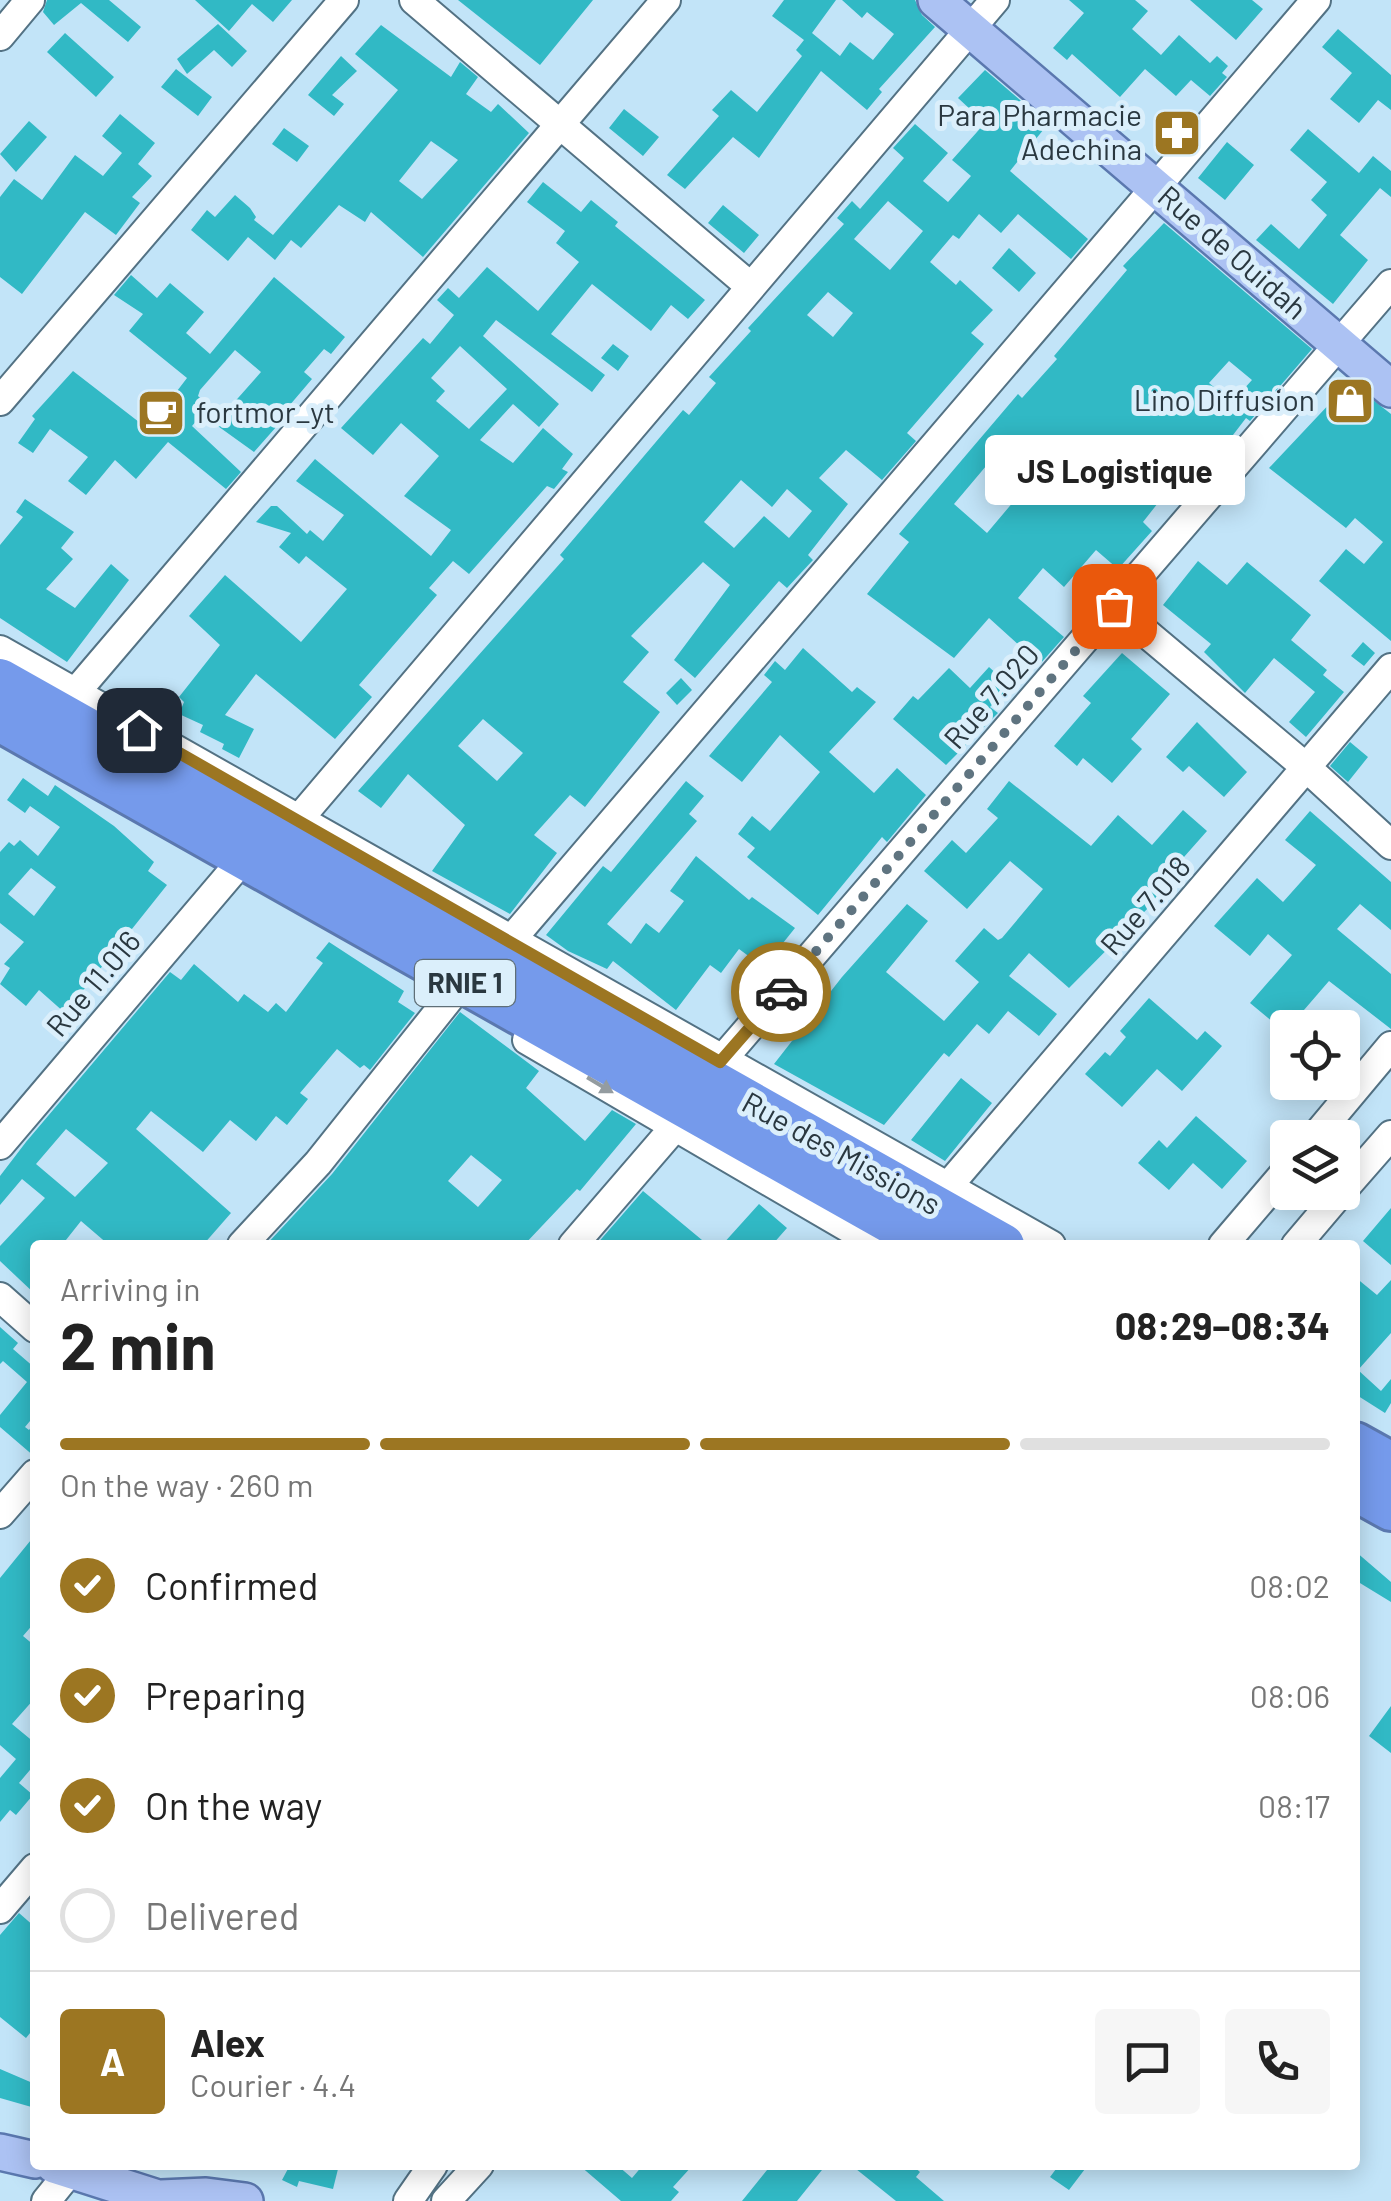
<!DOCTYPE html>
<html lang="en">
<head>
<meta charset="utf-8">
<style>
	:root { --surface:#fff; --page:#f6f6f6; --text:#222; --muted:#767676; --line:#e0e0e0; --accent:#9c7622 }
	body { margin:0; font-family:Barlow,sans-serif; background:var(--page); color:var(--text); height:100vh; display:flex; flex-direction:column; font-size:38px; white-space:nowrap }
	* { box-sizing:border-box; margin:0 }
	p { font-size:32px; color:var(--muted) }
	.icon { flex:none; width:55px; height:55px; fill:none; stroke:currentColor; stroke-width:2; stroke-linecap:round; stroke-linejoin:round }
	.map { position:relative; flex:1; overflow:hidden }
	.panel { position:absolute; left:30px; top:1240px; width:1330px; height:930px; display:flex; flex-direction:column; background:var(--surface); border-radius:10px; box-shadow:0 5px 25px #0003 }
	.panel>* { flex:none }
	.fabs { position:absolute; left:1270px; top:1010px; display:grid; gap:20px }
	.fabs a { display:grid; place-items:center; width:90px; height:90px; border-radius:10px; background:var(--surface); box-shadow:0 5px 25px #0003; font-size:50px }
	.pin { position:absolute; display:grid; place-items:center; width:85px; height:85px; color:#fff; margin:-42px; border-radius:20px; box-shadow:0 5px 15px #0006 }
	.courier { position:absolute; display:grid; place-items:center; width:100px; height:100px; margin:-50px; border:8px solid #9c7622; border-radius:50%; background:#fff; color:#222; box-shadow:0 2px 12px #0007 }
	.bubble { position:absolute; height:70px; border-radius:10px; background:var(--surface); box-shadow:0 5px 25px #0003; font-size:32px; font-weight:700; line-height:70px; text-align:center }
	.summary em { font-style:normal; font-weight:700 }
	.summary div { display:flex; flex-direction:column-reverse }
	.summary { display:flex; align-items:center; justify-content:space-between; height:170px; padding:0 30px }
	h1 { font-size:65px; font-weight:700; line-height:75px }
	.bar { display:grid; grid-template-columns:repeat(4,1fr); gap:15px 10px; align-content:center; height:120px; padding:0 30px }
	.bar i { height:12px; border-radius:8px; background:var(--line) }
	.bar .active { background:var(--accent) }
	.bar p { grid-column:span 4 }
	.line { display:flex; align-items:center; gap:25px; padding:0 30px; border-top:2px solid var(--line) }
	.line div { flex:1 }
	.round { display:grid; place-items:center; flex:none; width:105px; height:105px; border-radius:10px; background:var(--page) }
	ol { padding:0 30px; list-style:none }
	li { display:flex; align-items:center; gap:30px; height:110px }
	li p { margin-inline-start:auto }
	li .icon { padding:10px; border-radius:50%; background:var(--accent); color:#fff; stroke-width:4 }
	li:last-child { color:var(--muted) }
	li i { width:55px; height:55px; border:5px solid var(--line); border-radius:50% }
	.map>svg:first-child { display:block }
</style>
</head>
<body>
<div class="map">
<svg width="1391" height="2201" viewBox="0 0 1391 2201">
	<rect width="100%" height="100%" fill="#c2e4f8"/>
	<path fill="#31b9c5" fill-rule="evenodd" d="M47,0H109L141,27L128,42L81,3L54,25L43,12Z
		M195,0H292L273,22L252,4L229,31Z
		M458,0H593L540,65Z
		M784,0H836L812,33L840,56L850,42L873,60L894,34L867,12L862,18L842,0H915L922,15L935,27L879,89L882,92L867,110L821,71L759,158L733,137L685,189L667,175L719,116L712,110L731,90L757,112L802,56L796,50L804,40L772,16Z
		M1069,0H1135L1148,11L1132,29L1161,55L1179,35L1210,63L1217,56L1228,66L1222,73L1227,77L1210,96L1191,80L1176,96L1145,69L1120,97L1072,54L1067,60L1053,48L1084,13Z
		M1190,0H1252L1263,9L1236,40Z
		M218,24L247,51L232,67L214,50L187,74L177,59Z
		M381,25L451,77L460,62L478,77L466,94L491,112L498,104L529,133L423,257L371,212L365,222L339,205L301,248L291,240L275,260L248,237L228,261L191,230L207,210L215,217L235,195L250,208L256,217L254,220L273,235L398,90L355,54ZM431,141L458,160L422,199L399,181Z
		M1338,29L1391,75V110L1378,100L1359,123L1330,99L1352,73L1322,47Z
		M65,33L114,77L96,97L47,52Z
		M341,56L357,71L332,95L344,104L334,116L308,95Z
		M176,69L212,97L198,116L161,87Z
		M985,70L1048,124L1010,171L1088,239L1071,259L1018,214L1001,233L979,214L959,239L953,235L930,262L956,285L960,280L993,310L971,333L984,344L907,433L916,441L882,480L846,450L819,478L848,504L808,555L813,560L787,588L779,581L695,678L674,660L730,585L703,562L631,636L649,652L623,682L660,712L585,807L570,795L534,835L557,853L510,914L432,871L465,825L408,774L381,808L358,791L564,559L560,555L683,410L689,415L716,383L709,377L751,331L748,328L844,224L837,218L852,201L860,209L904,158L893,148L915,124L948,153L923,181L948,202L971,176L952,160L985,123L958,98ZM888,201L923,231L890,270L854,239ZM828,292L853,313L833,337L807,315ZM741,480L772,507L787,489L812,511L789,538L764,516L734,548L704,522ZM483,719L523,753L497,781L458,746Z
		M624,109L659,137L643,156L609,128Z
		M120,114L155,143L138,164L152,176L132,197L140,203L116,235L85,212L22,294L0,277V197L14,179L42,200L75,155L103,176L122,153L102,136Z
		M29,121L47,137L16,172L0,154Z
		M284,128L309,146L297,162L272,144Z
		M1308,129L1359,173L1373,156L1391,171V197L1380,188L1340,235L1368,260L1333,304L1256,240L1271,224L1299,249L1327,215L1311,200L1327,182L1290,150Z
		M1227,142L1254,165L1225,200L1198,178Z
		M543,182L581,212L591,200L618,222L615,226L705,300L688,319L671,305L651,331L592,284L551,334L605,375L592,392L496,320L483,336L559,404L539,427L513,404L480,440L513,463L543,428L573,454L562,469L568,472L554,489L547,486L469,574L453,561L429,588L437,595L359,685L372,697L335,739L256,674L225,715L254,729L239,758L222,749L224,744L200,732L203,725L179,714L184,702L179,697L220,645L189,616L225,575L301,642L347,589L306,556L299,564L279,547L291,533L256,522L271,506H277L307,534L310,530L323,541L344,515L296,481L315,459L431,556L451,530L404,496L439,456L401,423L373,455L341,428L423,338L430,344L454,315L437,300L448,288L459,298L487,267L538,311L579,262L556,243L565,231L527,202ZM460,346L507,389L469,429L436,401L445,391L431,378Z
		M723,205L759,235L744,253L708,223Z
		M1164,223L1312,349L1250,421L1246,418L1197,482L1184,470L1143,522L1152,531L1118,569L1096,550L1064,587L1043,568L1018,598L1064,637L1040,664L989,618L954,658L867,594L909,542L899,534L1018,394L1022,398L1057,359L1054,356L1127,270L1123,266ZM1229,361L1252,380L1232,402L1209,383ZM992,459L1025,488L987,533L954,504Z
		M1009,248L1036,273L1019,292L992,268Z
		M131,275L157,298L170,283L204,312L186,333L210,354L274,277L345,337L331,354L324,349L304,372L312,379L289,406L292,409L254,452L215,424L261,372L235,350L200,390L198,396L209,406L192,426L241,472L226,489L168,442L136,479L115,460L86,495L68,481L88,457L50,429L33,453L18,443L35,419L32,416L73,371L148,429L187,378L129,331L143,314L114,295Z
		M613,344L629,356L618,371L601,358Z
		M1350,382L1391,414V641L1319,581L1346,549L1364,564L1383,542L1355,518L1346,528L1269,468Z
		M25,499L74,532L61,548L73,559L46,589L75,608L111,564L129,580L67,662L0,618V545L23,517L16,512Z
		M1198,561L1227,585L1247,562L1311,615L1291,640L1327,670L1323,675L1344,692L1306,737L1289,722L1315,692L1274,658L1245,693L1204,652L1211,644L1163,605Z
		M1363,642L1375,653L1364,666L1351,656Z
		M803,648L852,692L857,687L876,702L829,752L874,793L897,768L926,795L887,842L882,837L818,915L747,857L755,848L738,834L752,816L770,831L820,772L780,735L742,782L709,756L772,682L764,675L775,661L785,670Z
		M1122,653L1170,694L1131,739L1142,749L1112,783L1083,758L1077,766L1054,746L1091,703L1083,696Z
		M989,667L1010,686L990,707L998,713L946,765L893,719L913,696L918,700L949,668L970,688Z
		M681,678L692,690L677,705L666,693Z
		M1197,722L1247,772L1224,797L1189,766L1183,772L1166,757Z
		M1350,742L1368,757L1348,782L1330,766Z
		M23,778L48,796L55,785L114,826L154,862L148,871L167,885L65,1013L39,990L26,1006L0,984L10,968L4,964L24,942L0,923V852L9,842L14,846L20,840L38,856L60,827L30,806L25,813L7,800ZM31,868L56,887L34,916L8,894Z
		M686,781L704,796L689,814L697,821L607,924L631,944L646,923L659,933L684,901L670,891L696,856L749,900L752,897L795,928L779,948L786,953L770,972L739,949L721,973L710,965L676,1010L613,961L607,969L568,951L546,935L603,866L611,872Z
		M1009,781L1091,846L1118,815L1152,845L1183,810L1207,831L1176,866L1180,870L1158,898L1069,988L1029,953L1009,976L1057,1014L1039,1036L1008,1011L989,1034L977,1024L949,1057L944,1053L884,1125L774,1064L842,977L907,904L928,921L886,972L944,1021L979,982L955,961L984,928L998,940L1002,938L1043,889L1010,861L967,909L924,871L952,840L966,853L998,818L987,809Z
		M1310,811L1391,882V930L1360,904L1337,929L1391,974V1029L1329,981L1285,1032L1250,1003L1292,955L1268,934L1250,956L1214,926L1257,878L1283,902L1316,865L1285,840Z
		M329,942L404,991L398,1002L415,1013L370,1070L364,1065L360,1068L337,1049L300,1093L308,1099L287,1125L276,1116L256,1141L230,1120L203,1152L151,1111L136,1129L231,1213L203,1245H109L81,1221L62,1245H35V1294L0,1261V1246L45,1198L22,1179L0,1205V1176L26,1142L170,972L181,980L194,964L238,1002L244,994L268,1012L276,1003L286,1012L323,963L316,958ZM66,1129L108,1163L75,1197L36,1164Z
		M1149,998L1197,1040L1205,1031L1222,1046L1182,1091L1157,1069L1122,1107L1085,1074L1105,1052L1110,1056L1126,1037L1120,1031Z
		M460,1012L539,1071L526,1088L585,1141L612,1110L636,1124L580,1191L577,1189L524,1245H266L332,1174ZM471,1155L502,1180L478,1207L448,1181Z
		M961,1078L992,1103L945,1161L911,1140Z
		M1196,1116L1247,1161L1222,1189L1193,1163L1169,1190L1138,1163L1159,1140L1167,1148Z
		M643,1191L708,1245H596Z
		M759,1204L787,1228L772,1245H722Z
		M1391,1208V1265L1363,1241Z
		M1355,1277L1377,1295L1391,1280V1333L1358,1370L1381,1391L1391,1379V1403L1385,1413L1355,1394Z
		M0,1327L18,1343L13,1349L35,1368V1415L25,1427L29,1430L35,1422V1457L0,1427V1415L27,1382L3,1361L0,1364Z
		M35,1535V1622L23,1636L35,1646V1698L12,1724L35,1743V1764L19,1783L33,1795L16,1815L10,1810L0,1822V1778L16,1759L0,1745V1578Z
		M1355,1551L1391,1582V1602L1355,1580Z
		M1391,1706V1753L1369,1736Z
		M19,1913L35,1927V2027L26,2038L0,2017V1935Z
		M0,2069L35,2084V2108L0,2098Z
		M290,2165H339L333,2189L299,2181L297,2187L282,2180Z
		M579,2165H617L632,2178L643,2165H693L673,2187L679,2192L671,2201H621Z
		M771,2165H826L797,2201H742Z
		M851,2165H912L920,2172L916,2177L944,2201H896Z
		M1059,2165H1088L1069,2190L1050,2177Z"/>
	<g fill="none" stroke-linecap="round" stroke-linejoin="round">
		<g stroke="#537284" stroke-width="32">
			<path id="minor" d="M414,0L751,287
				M0,36L30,0
				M0,401L344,0
				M1114,606L1308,769L1391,845
				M0,650L1051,1245
				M75,693L666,0
				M298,820L995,0
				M511,940L1316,0
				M527,1040L878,1245
				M720,1062L1391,284
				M1314,1138L1391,1046
				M0,1145L238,865
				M949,1185L1391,668
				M1342,1191L1391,1135
				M242,1245L318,1163L452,995
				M573,1245L673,1129
				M1223,1245L1288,1169
				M1296,1245L1341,1192
				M0,1297L35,1328
				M0,1514L35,1474
				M0,1909L35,1868
				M46,2201L72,2169
				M408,2201L433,2165
				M446,2201L479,2165"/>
		</g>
		<g stroke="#5b78af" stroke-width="40">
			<path id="major" d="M936,0L1391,389
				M0,2152L35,2160
				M54,2165L167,2201
				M161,2198L206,2196L245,2201"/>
		</g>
		<g stroke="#5b78af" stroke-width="48">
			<path id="highway" d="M0,680L1003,1245
				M0,720L931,1245
				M1355,1444L1391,1464
				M1355,1489L1391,1509"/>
		</g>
		<use href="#minor" stroke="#fff" stroke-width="28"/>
		<use href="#major" stroke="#acc2f3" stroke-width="35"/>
		<use href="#highway" stroke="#759aeb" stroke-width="42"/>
	</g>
	<defs><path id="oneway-solid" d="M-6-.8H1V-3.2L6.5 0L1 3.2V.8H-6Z" transform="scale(2.5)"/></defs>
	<use fill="#949ca0" href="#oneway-solid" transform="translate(600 1085) rotate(31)"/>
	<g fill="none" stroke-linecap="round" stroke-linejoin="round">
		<path stroke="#5f7480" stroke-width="10" stroke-dasharray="0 18" d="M781,992L1114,606"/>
		<path stroke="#9c7622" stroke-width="12" d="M139,730L720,1062L781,992"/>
	</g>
	<defs>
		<g id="pharmacy-square" transform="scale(2.5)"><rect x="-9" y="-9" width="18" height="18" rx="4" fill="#9c7622" stroke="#dbeffb"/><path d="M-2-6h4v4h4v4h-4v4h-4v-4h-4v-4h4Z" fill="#fff"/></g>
		<g id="shop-square" transform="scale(2.5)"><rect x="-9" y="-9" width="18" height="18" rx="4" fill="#9c7622" stroke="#dbeffb"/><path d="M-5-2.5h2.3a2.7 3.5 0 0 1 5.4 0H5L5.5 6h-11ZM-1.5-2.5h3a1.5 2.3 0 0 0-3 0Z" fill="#fff"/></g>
		<g id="cafe-square" transform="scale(2.5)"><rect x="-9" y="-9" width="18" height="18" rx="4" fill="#9c7622" stroke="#dbeffb"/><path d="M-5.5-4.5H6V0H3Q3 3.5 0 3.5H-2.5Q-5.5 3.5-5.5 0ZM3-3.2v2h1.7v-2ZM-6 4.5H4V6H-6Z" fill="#fff"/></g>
	</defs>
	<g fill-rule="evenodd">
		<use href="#pharmacy-square" x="1177" y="133"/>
		<use href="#shop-square" x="1350" y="401"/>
		<use href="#cafe-square" x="161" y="413"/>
	</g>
	<g text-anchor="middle" stroke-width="10" stroke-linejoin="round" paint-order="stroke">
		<rect fill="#dbeffb" stroke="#5f6f78" stroke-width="2.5" x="415" y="960" width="100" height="46" rx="8"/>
		<g font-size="28" font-weight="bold" fill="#2a3840">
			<text x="465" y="993">RNIE 1</text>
		</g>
		<g font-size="30" fill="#2a3840" stroke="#dbeffb" text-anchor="end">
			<text x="1142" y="126">Para Pharmacie<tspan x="1142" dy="34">Adechina</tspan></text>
			<text x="1315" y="411">Lino Diffusion</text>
			<text x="196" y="423" text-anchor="start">fortmor_yt</text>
		</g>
		<g font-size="30" fill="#2a3840" stroke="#dbeffb">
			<text transform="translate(1232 253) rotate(41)" y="10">Rue de Ouidah</text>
			<text transform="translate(992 697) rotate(-49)" y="10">Rue 7.020</text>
			<text transform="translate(1146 906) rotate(-49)" y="10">Rue 7.018</text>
			<text transform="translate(94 984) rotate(-50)" y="10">Rue 11.016</text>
			<text transform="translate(841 1154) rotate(29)" y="10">Rue des Missions</text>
		</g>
	</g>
</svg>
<div class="fabs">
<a><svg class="icon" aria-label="locate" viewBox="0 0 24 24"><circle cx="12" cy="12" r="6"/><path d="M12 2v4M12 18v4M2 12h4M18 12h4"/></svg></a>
<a><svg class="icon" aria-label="layers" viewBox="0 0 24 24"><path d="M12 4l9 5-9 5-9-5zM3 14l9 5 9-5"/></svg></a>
</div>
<div class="pin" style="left:1114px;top:606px;background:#ea580c"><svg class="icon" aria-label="bag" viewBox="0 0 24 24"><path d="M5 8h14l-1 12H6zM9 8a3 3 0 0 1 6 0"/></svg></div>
<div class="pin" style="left:139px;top:730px;background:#1f2937"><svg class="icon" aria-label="home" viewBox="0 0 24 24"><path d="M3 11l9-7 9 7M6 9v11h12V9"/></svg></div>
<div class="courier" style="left:781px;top:992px"><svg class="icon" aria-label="car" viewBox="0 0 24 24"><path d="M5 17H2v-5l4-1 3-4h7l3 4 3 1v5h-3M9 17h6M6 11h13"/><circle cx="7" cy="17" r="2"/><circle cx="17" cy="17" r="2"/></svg></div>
<div class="bubble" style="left:985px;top:435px;width:260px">JS Logistique</div>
<section class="panel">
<div class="summary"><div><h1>2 min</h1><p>Arriving in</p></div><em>08:29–08:34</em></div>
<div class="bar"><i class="active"></i><i class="active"></i><i class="active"></i><i></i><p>On the way · 260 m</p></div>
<ol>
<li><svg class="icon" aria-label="check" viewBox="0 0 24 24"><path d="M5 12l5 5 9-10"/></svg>Confirmed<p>08:02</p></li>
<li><svg class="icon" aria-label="check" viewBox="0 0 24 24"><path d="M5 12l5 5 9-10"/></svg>Preparing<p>08:06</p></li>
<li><svg class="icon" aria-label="check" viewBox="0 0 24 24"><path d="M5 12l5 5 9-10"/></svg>On the way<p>08:17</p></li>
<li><i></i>Delivered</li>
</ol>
<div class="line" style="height:180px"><b class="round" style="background:var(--accent);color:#fff">A</b><div><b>Alex</b><p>Courier · 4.4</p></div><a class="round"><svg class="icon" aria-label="chat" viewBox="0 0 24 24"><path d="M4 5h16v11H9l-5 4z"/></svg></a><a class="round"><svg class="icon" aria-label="phone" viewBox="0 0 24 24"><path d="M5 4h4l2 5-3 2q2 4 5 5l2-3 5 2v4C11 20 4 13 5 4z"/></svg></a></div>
</section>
</div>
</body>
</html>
